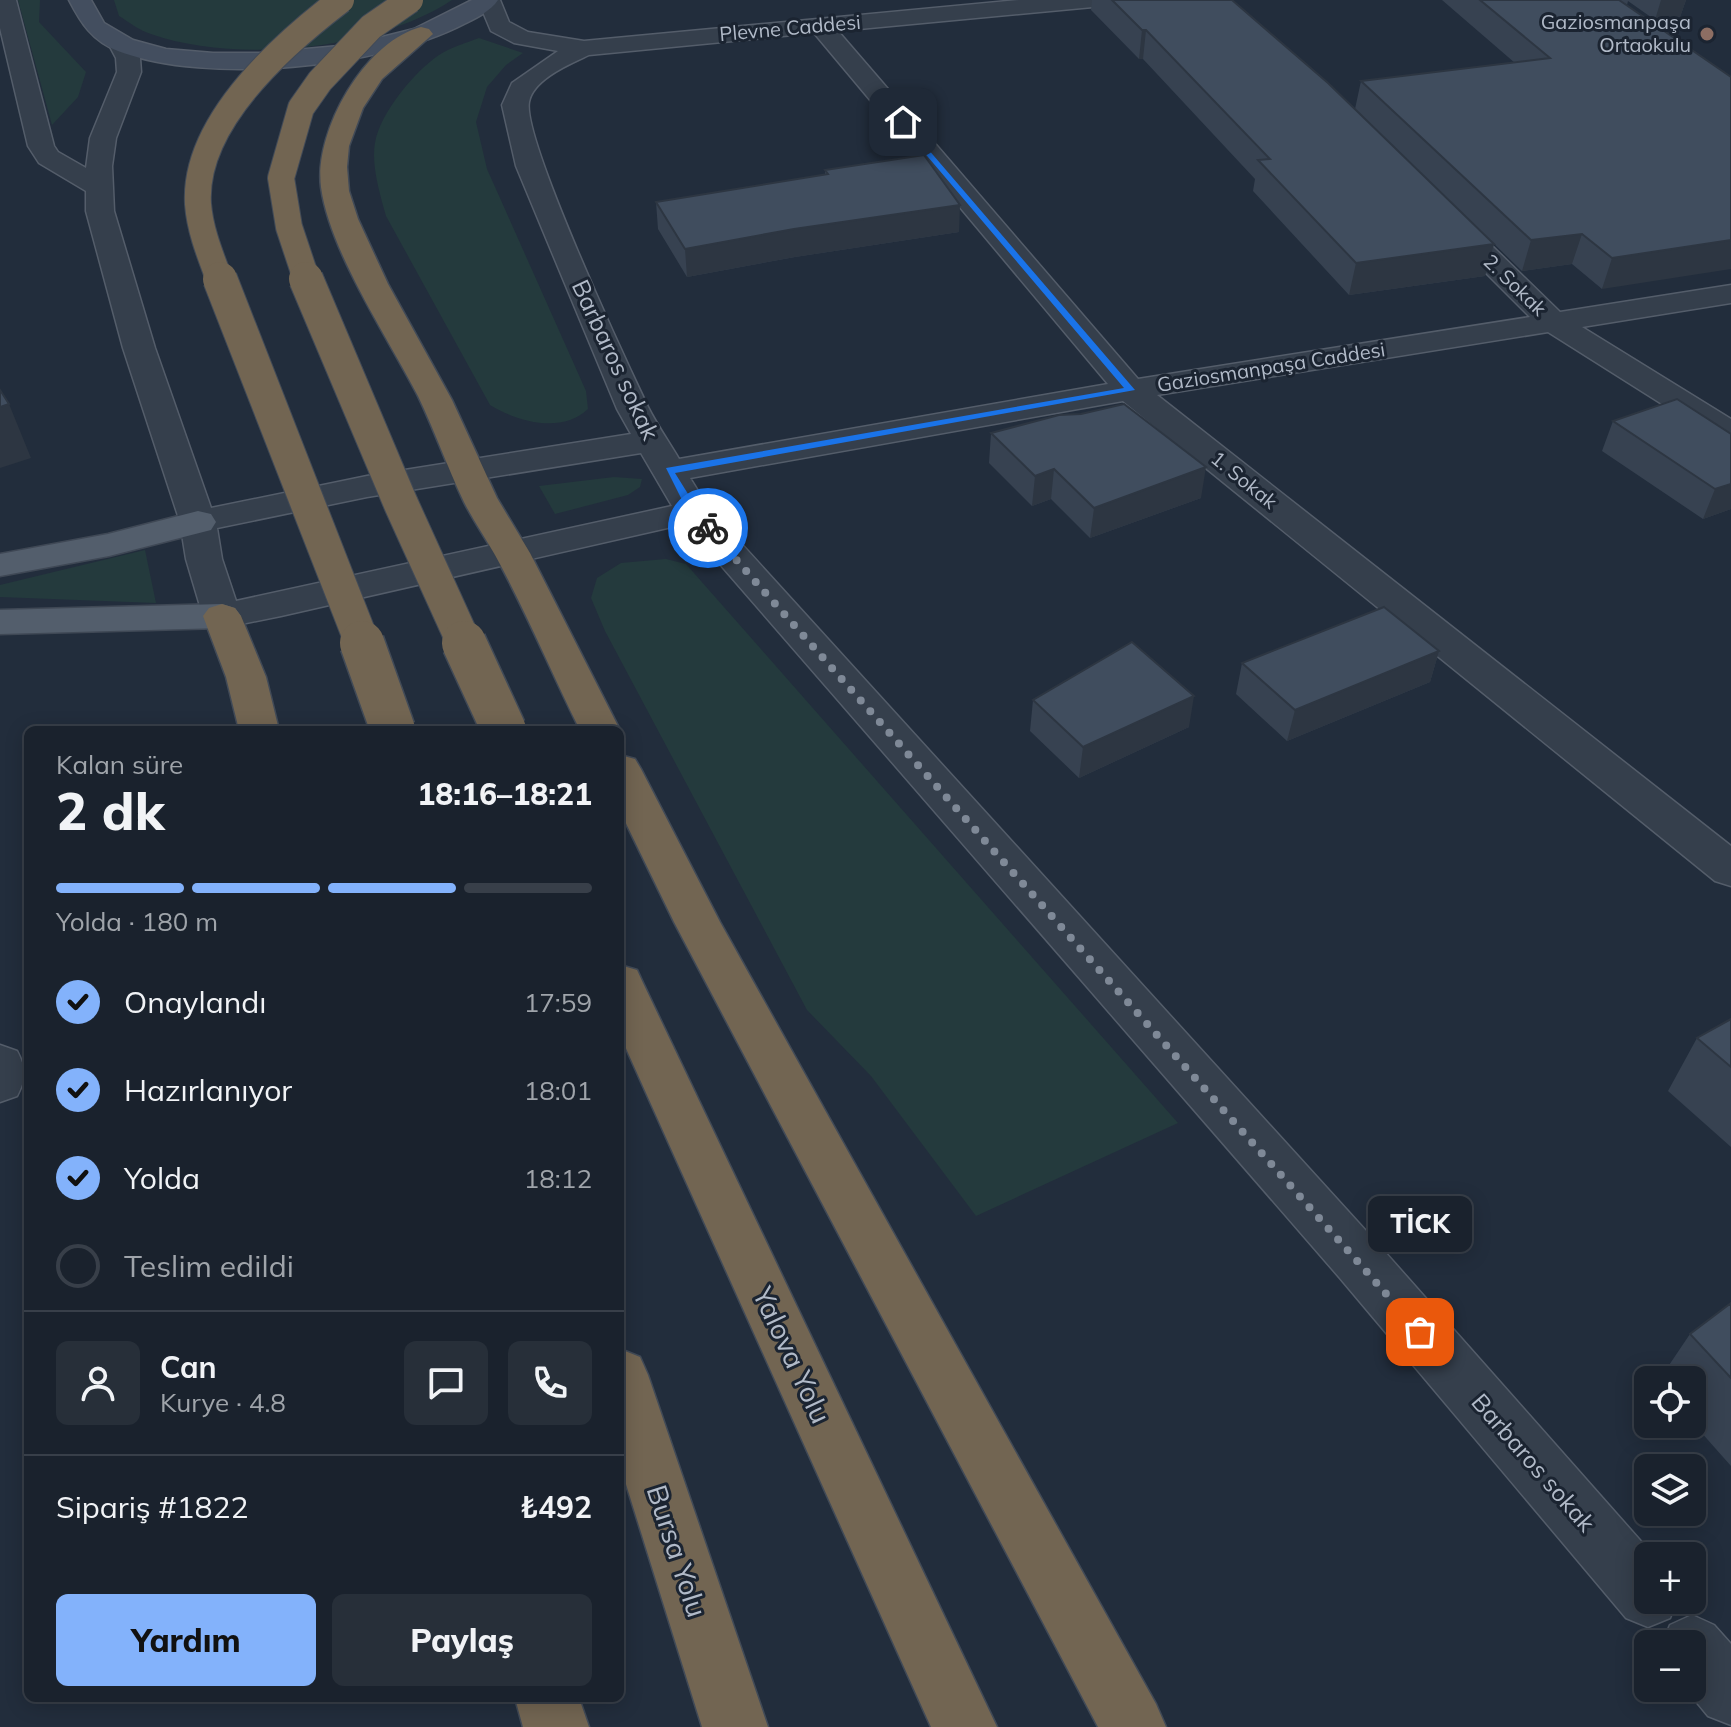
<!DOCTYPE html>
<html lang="tr">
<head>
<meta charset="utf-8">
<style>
	:root { --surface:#1a222d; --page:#272f39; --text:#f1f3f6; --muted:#9fa4aa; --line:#383f49; --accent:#83b2fb }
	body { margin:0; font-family:Mulish,sans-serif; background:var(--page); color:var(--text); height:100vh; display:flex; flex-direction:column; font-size:30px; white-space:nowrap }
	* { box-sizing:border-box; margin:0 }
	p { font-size:26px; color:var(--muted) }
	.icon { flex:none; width:44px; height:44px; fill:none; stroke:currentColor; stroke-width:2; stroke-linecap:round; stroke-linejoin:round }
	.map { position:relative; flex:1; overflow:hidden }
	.details { position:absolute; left:24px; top:726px; width:600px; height:976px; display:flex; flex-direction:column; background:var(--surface); border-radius:12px; box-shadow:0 4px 20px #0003,0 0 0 2px var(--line) }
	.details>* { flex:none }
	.controls { position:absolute; left:1634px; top:1366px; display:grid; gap:16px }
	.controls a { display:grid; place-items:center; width:72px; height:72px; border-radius:12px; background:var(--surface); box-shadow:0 4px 20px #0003,0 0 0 2px var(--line); font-size:40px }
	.pin { position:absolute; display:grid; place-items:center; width:68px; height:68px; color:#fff; margin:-34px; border-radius:16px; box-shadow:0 4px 12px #0006 }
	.courier { position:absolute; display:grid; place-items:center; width:80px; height:80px; margin:-40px; border:6px solid #1a73e8; border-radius:50%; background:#fff; color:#222; box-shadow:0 2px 10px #0007 }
	.bubble { position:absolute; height:56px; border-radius:12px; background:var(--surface); box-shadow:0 4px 20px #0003,0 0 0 2px var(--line); font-size:26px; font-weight:800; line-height:56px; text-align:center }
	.headline em { font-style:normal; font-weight:800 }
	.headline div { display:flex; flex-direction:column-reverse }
	.headline { display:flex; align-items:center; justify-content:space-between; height:136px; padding:0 32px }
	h1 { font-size:52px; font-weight:800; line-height:60px }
	.bar { display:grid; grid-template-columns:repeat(4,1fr); gap:12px 8px; align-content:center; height:96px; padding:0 32px }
	.bar i { height:10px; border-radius:6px; background:var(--line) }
	.bar .active { background:var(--accent) }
	.bar p { grid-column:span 4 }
	.line { display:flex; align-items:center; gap:20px; padding:0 32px; border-top:2px solid var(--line) }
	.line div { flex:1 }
	.round { display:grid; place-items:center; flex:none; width:84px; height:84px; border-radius:12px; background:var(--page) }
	ol { padding:0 32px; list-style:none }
	li { display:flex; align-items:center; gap:24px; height:88px }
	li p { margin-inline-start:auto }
	li .icon { padding:8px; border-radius:50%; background:var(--accent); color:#111; stroke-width:4 }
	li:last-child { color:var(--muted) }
	li i { width:44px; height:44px; border:4px solid var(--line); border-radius:50% }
	.cta { display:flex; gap:16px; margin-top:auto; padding:16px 32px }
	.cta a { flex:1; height:92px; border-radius:12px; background:var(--accent); color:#111; font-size:32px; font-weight:800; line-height:92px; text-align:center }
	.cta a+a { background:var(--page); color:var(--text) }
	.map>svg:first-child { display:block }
</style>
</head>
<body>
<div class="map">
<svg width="1731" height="1727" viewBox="0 0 1731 1727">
	<rect width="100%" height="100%" fill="#222d3c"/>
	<path fill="#243a3d" d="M18,0H40L39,22L86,72L78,97L52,125Z
		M114,0H452C377,50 236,64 151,34C140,31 129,22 119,16Z
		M479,38L523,53L506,65L487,87L476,122L487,169L586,391L588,409C562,434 518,422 490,405L386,216C380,194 371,165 375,143C380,113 415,71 439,55C451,47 466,43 479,38Z
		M614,477L642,479L640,487L628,495L555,514L539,486Z
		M145,550L156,603L0,597V585Z
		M666,559L686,564L1178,1123L976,1216L871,1076L807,1010L605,631L591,598L597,578L621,563Z"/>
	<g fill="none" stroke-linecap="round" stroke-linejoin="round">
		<g stroke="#545d6a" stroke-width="3">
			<path id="street" d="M0,0H16L54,146L58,152L86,168L90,138L117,72L116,58L108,43L112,38H128L140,58L141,72L116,138L112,166L114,211L155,348L211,508L367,476L631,434L617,409L516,166L502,105L512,83L558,51L514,43L491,31L478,0H500L509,22L528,32L584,41L1019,0H1104L1101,5L1093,7L838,31L1138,379L1530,317L1436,223L1432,217L1436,211L1446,209L1456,211L1560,312L1731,285V303L1582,327L1731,419V443L1719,440L1548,332L1157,395L1731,846V886L1715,881L1123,401L690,478L708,507L1377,1243L1654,1556H1648V1600H1677L1670,1618L1648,1627L1626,1618L1339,1277L685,524L281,616L222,628L209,624L203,616L186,559L180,522L123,348L86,211V191L39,163L28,146L0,28ZM814,33L1108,384L679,459C669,442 657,425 648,407C626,361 522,138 529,102C533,79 570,64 589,55ZM641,453L672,506L236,601L222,559L217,528L367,497Z
				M0,1045L17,1051C26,1068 26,1079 17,1096L0,1102Z
				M1692,1615L1714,1625L1731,1644V1725L1708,1716L1685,1688H1692V1644H1662L1670,1625Z"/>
		</g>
		<g stroke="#545d6a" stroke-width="3">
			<path id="secondary" d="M69,0H91L104,23L133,40L166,49L213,53H262L350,45L414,29L472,0H498C491,11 476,18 464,24C379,68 208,85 118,51C92,41 81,23 69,0Z"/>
		</g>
		<g stroke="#3f4855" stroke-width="3">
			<path id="primary" d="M198,511L211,514L216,522L211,530L109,556L0,576V554L108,534Z
				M222,604L235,608L241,616L235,624L222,628L0,634V610Z"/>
		</g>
		<g stroke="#414a57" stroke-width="3">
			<path id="highway" d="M421,27L429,29L433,34L382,79L363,108L349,146L347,167L349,191L358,219L388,284L452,400L497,498L530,553L620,730V731L580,730C551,672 526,611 495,555C485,537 473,520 464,502C447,467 435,431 418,396C387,336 330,252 321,187C314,131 365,41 421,27Z
				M222,604L235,608L241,616L266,677L279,730H239L226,677L203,616L209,608Z
				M620,755L635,759L641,769L720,922L1156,1704L1166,1727H1098L674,922L620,811Z
				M620,965L637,970L643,983L997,1727H931L620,1035Z
				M620,1349L640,1357L648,1375L768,1727H702L620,1465Z
				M515,1698H579L589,1727H523Z"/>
		</g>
		<use href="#street" fill="#353f4c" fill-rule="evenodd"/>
		<use href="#secondary" fill="#434e5f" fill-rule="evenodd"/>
		<use href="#primary" fill="#535e6c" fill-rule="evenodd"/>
		<use href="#highway" fill="#726552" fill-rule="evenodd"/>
		<g stroke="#414a57" stroke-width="28" stroke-linecap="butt">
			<path id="highway-bridge-far2" d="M220,281C211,257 200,231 198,204C193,123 282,45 341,0
				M307,281L289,227L281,178L301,108L320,81L371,27L410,0"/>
		</g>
		<g stroke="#414a57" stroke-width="36" stroke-linecap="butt">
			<path id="highway-bridge-far1" d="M220,279L363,645
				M306,279L401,504L465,645"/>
		</g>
		<g stroke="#414a57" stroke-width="47" stroke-linecap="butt">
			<path id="highway-bridge" d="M362,643L393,730
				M464,643L504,730"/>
		</g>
		<use href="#highway-bridge-far2" stroke="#726552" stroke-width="26"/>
		<use href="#highway-bridge-far1" stroke="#726552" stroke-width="34"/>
		<use href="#highway-bridge" stroke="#726552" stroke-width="44"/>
	</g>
	<path fill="#374251" d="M1092,0H1232L1494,244L1485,276L1349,295L1253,191L1255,179L1143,59H1139L1091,10Z
		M1442,0H1686L1680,17L1655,20L1628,1L1627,5L1731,77L1602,289L1572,264L1522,271L1355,109L1361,81L1515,63Z
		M825,170L959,232L795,257L687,277L658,229L656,202L825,175Z
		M1613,421L1731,434V509L1703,519L1602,451Z
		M991,433L1201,498L1090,538L1051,499L1032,506L989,463Z
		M1439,651L1430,682L1287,741L1236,694L1242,663Z
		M1033,700L1189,727L1079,778L1030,731Z
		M1731,1019V1147L1668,1091L1697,1038Z
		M1731,1303V1466L1692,1422V1380H1659L1690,1334Z"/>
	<path fill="#2d3642" d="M1661,0H1686L1680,17L1655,20Z
		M1142,30H1146L1143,59H1139Z
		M960,205L959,232L795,257L687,277L685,249L794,229Z
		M1582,234L1572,264L1522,271L1531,240Z
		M1731,240V269L1602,289L1612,258Z
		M1494,244L1485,276L1349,295L1356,263Z
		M9,404L31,458L0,468V407Z
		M1206,467L1201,498L1090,538L1094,508Z
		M1054,469L1051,499L1032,506L1035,476Z
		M1731,484V509L1703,519L1715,489Z
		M1439,651L1430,682L1287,741L1295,710Z
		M1194,696L1189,727L1079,778L1083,747Z"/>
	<path fill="#404d5e" stroke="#2d3642" stroke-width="2" d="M1112,0H1232L1328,83L1494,244L1356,263L1258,160L1270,159L1146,30H1142Z
		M1480,0H1619L1731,77V240L1612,258L1582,234L1531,240L1361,81L1550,58Z
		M924,155L960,205L794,229L685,249L656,202L828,174L825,170Z
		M0,390L9,404L0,407Z
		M1677,399L1731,434V484L1715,489L1613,421Z
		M1124,404L1206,467L1094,508L1054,469L1035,476L991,433L1059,415L1081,414Z
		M1384,607L1439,651L1295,710L1242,663Z
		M1132,642L1194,696L1083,747L1033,700Z
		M1731,1019V1067L1697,1038Z
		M1731,1303V1378L1690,1334Z"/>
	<path fill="#1a73e8" d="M903,120L1135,390L675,473L698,510L713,528L704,530L688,512L666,468L1124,388L900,124Z"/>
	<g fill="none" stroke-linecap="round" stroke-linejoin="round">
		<path stroke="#7f8997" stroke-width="8" stroke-dasharray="0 14.4" d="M708,528L1420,1332"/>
	</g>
	<circle fill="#8d6e63" stroke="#1b2431" stroke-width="3" cx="1707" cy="34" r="8"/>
	<g text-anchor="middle" stroke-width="6" stroke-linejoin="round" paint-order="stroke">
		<g font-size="20" fill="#b1bac8" stroke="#1b2431" text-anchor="end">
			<text x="1691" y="29">Gaziosmanpaşa<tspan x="1691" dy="23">Ortaokulu</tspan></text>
		</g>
		<g font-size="20" fill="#b1bac8" stroke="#1b2431">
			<text transform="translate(790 28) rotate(-5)" y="7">Plevne Caddesi</text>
			<text transform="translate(1515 285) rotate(44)" y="7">2. Sokak</text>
			<text transform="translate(1271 367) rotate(-9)" y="7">Gaziosmanpaşa Caddesi</text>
			<text transform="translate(1244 480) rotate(39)" y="7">1. Sokak</text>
		</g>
		<g font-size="24" fill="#b1bac8" stroke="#1b2431">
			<text transform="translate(615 360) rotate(65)" y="8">Barbaros sokak</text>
			<text transform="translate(1533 1463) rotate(49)" y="8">Barbaros sokak</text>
		</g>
		<g font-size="28" fill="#b1bac8" stroke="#1b2431">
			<text transform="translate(792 1355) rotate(65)" y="10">Yalova Yolu</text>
			<text transform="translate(677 1551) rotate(72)" y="10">Bursa Yolu</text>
		</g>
	</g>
</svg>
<div class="controls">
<a><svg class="icon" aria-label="locate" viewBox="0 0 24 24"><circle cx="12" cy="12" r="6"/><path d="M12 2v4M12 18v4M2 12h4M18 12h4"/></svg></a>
<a><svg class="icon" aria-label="layers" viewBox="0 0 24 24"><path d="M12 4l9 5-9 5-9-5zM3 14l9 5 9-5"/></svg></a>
<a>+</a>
<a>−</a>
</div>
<div class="pin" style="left:1420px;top:1332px;background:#ea580c"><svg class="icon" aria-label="bag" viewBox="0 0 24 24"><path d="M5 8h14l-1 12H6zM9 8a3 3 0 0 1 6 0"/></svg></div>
<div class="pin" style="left:903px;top:122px;background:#1f2937"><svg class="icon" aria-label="home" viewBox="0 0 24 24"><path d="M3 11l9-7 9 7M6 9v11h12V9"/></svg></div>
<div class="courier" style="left:708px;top:528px"><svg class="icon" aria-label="bike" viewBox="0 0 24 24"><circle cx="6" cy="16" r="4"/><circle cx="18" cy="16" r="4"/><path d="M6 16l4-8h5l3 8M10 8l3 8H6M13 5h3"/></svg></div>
<div class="bubble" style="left:1368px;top:1196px;width:104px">TİCK</div>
<section class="details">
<div class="headline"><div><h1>2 dk</h1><p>Kalan süre</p></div><em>18:16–18:21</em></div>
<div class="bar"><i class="active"></i><i class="active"></i><i class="active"></i><i></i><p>Yolda · 180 m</p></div>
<ol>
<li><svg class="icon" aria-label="check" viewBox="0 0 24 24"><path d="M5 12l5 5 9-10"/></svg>Onaylandı<p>17:59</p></li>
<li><svg class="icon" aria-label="check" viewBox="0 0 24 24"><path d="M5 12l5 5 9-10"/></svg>Hazırlanıyor<p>18:01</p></li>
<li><svg class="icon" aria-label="check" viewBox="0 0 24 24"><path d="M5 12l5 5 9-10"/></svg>Yolda<p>18:12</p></li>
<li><i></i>Teslim edildi</li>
</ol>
<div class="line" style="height:144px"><a class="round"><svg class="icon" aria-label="person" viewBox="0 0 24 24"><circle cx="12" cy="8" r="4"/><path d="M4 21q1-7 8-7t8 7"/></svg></a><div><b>Can</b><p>Kurye · 4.8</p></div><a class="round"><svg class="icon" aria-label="chat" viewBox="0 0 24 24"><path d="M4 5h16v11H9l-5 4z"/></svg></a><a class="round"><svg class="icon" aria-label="phone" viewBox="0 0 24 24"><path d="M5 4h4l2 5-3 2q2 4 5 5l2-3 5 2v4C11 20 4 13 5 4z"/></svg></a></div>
<div class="line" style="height:104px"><div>Sipariş #1822</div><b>₺492</b></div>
<div class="cta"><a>Yardım</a><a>Paylaş</a></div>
</section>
</div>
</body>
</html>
